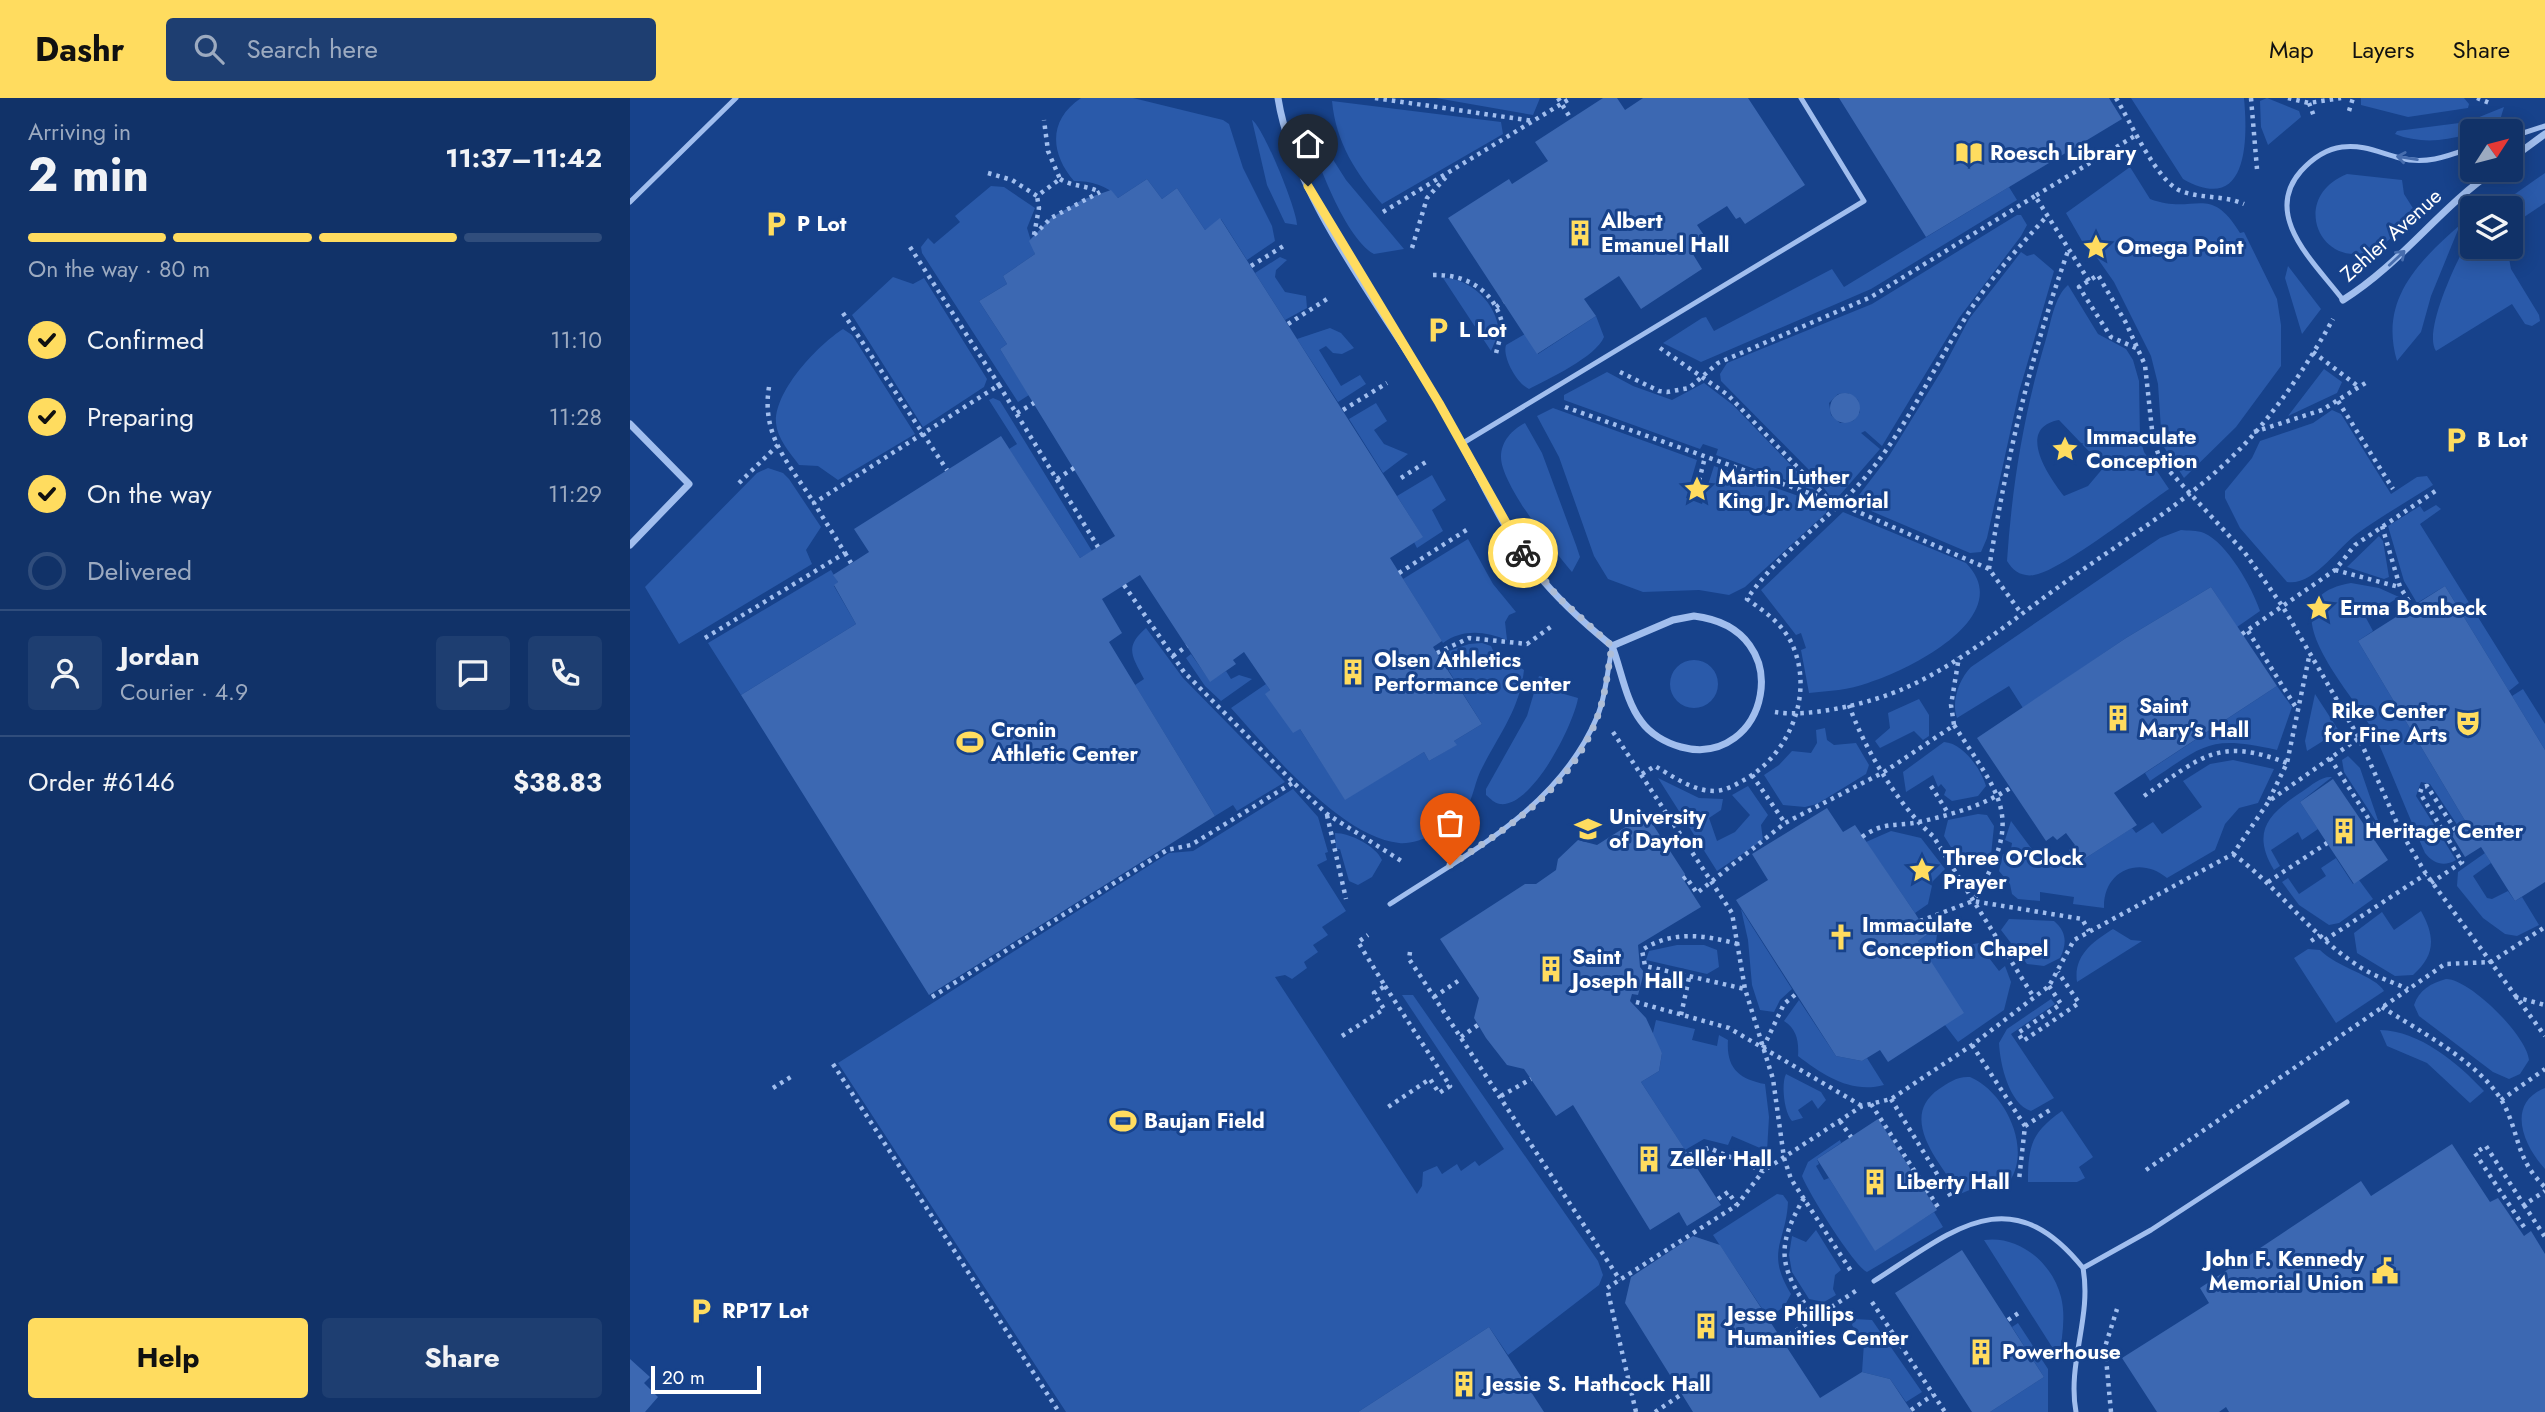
<!DOCTYPE html>
<html lang="en">
<head>
<meta charset="utf-8">
<style>
	:root { --surface:#113268; --page:#1e3e71; --text:#f1f3f6; --muted:#9caac0; --line:#304d7c; --accent:#ffdc5f }
	body { margin:0; font-family:Jost,sans-serif; background:var(--page); color:var(--text); height:100vh; display:flex; flex-direction:column; font-size:26px; white-space:nowrap }
	* { box-sizing:border-box; margin:0 }
	p { font-size:23px; color:var(--muted) }
	.icon { flex:none; width:38px; height:38px; fill:none; stroke:currentColor; stroke-width:2; stroke-linecap:round; stroke-linejoin:round }
	.map { position:relative; flex:1; overflow:hidden }
	.panel { display:flex; flex-direction:column; background:var(--surface); width:630px }
	.panel>* { flex:none }
	.needle { width:46px; rotate:54deg }
	.controls { position:absolute; left:1830px; top:21px; display:grid; gap:14px }
	.controls a { display:grid; place-items:center; width:63px; height:63px; border-radius:7px; background:var(--surface); box-shadow:0 4px 18px #0003,0 0 0 2px var(--line); font-size:35px }
	.scale { position:absolute; left:21px; bottom:18px; width:110px; box-sizing:border-box; padding-left:7px; border:4px solid #fff; border-top:0; font-size:19px; line-height:24px; white-space:nowrap; color:#fff; -webkit-text-stroke:5px #17428b; paint-order:stroke }
	.pin { position:absolute; display:grid; place-items:center; width:60px; height:60px; color:#fff; margin:-72px -30px; border-radius:50% 50% 50% 0; rotate:-45deg; box-shadow:0 0 7px #0007 }
	.pin .icon { rotate:45deg }
	.courier { position:absolute; display:grid; place-items:center; width:70px; height:70px; margin:-35px; border:5px solid #ffdc5f; border-radius:50%; background:#fff; color:#222; box-shadow:0 2px 9px #0007 }
	.overview em { font-style:normal; font-weight:700 }
	.overview div { display:flex; flex-direction:column-reverse }
	.overview { display:flex; align-items:center; justify-content:space-between; height:119px; padding:0 28px }
	h1 { font-size:46px; font-weight:700; line-height:52px }
	.bar { display:grid; grid-template-columns:repeat(4,1fr); gap:10px 7px; align-content:center; height:84px; padding:0 28px }
	.bar i { height:9px; border-radius:5px; background:var(--line) }
	.bar .on { background:var(--accent) }
	.bar p { grid-column:span 4 }
	.line { display:flex; align-items:center; gap:18px; padding:0 28px; border-top:2px solid var(--line) }
	.line div { flex:1 }
	.round { display:grid; place-items:center; flex:none; width:74px; height:74px; border-radius:7px; background:var(--page) }
	ol { padding:0 28px; list-style:none }
	li { display:flex; align-items:center; gap:21px; height:77px }
	li p { margin-inline-start:auto }
	li .icon { padding:7px; border-radius:50%; background:var(--accent); color:#111; stroke-width:4 }
	li:last-child { color:var(--muted) }
	li i { width:38px; height:38px; border:4px solid var(--line); border-radius:50% }
	.primary-button { display:flex; gap:14px; margin-top:auto; padding:14px 28px }
	.primary-button a { flex:1; height:80px; border-radius:7px; background:var(--accent); color:#111; font-size:28px; font-weight:700; line-height:80px; text-align:center }
	.primary-button a+a { background:var(--page); color:var(--text) }
	header { display:flex; align-items:center; gap:42px; box-sizing:border-box; height:98px; padding:0 35px; background:var(--accent); color:#111 }
	header strong { font-size:33px }
	nav { display:flex; gap:38px; margin-inline-start:auto; font-size:24px }
	.search { width:490px; height:63px; background:var(--page); display:flex; align-items:center; gap:18px; box-sizing:border-box; padding:0 24px; border-radius:7px; color:var(--muted); font-size:26px }
	main { display:flex; flex:1; min-height:0 }
	.map>svg:first-child { display:block }
</style>
</head>
<body>
<header>
<strong>Dashr</strong>
<div class="search"><svg class="icon" aria-label="search" viewBox="0 0 24 24"><circle cx="10" cy="10" r="6"/><path d="M15 15l6 6"/></svg>Search here</div>
<nav><a>Map</a><a>Layers</a><a>Share</a></nav>
</header>
<main>
<section class="panel">
<div class="overview"><div><h1>2 min</h1><p>Arriving in</p></div><em>11:37–11:42</em></div>
<div class="bar"><i class="on"></i><i class="on"></i><i class="on"></i><i></i><p>On the way · 80 m</p></div>
<ol>
<li><svg class="icon" aria-label="check" viewBox="0 0 24 24"><path d="M5 12l5 5 9-10"/></svg>Confirmed<p>11:10</p></li>
<li><svg class="icon" aria-label="check" viewBox="0 0 24 24"><path d="M5 12l5 5 9-10"/></svg>Preparing<p>11:28</p></li>
<li><svg class="icon" aria-label="check" viewBox="0 0 24 24"><path d="M5 12l5 5 9-10"/></svg>On the way<p>11:29</p></li>
<li><i></i>Delivered</li>
</ol>
<div class="line" style="height:126px"><a class="round"><svg class="icon" aria-label="person" viewBox="0 0 24 24"><circle cx="12" cy="8" r="4"/><path d="M4 21q1-7 8-7t8 7"/></svg></a><div><b>Jordan</b><p>Courier · 4.9</p></div><a class="round"><svg class="icon" aria-label="chat" viewBox="0 0 24 24"><path d="M4 5h16v11H9l-5 4z"/></svg></a><a class="round"><svg class="icon" aria-label="phone" viewBox="0 0 24 24"><path d="M5 4h4l2 5-3 2q2 4 5 5l2-3 5 2v4C11 20 4 13 5 4z"/></svg></a></div>
<div class="line" style="height:91px"><div>Order #6146</div><b>$38.83</b></div>
<div class="primary-button"><a>Help</a><a>Share</a></div>
</section>
<div class="map">
<svg width="1915" height="1314" viewBox="0 0 1915 1314">
	<rect width="100%" height="100%" fill="#17428b"/>
	<path fill="#2a5aaa" fill-rule="evenodd" d="M451,0H503L593,22L599,26L613,70L642,128L645,143L617,162L591,121L575,132L547,90L532,101L517,81L488,100C477,87 461,83 444,83C420,55 418,22 451,0Z
		M806,0H910L903,17Z
		M1501,0H1614C1618,42 1618,118 1553,81Z
		M1637,0L1669,13L1671,19L1638,47L1631,29L1630,3Z
		M1731,0H1834L1839,6L1838,10L1778,19L1731,7Z
		M702,3L871,24L873,36L752,106C726,75 706,45 702,3Z
		M1874,9L1870,22C1839,39 1800,50 1765,36L1767,33L1837,24Z
		M672,17H683L688,21L702,60L716,82L774,151L744,156C713,139 683,52 672,17Z
		M622,22C633,28 667,112 667,127L655,125L637,87Z
		M1500,69L1520,101C1565,118 1579,84 1610,135L1614,134L1647,201L1651,227V268L1606,329L1554,380L1532,346L1528,286L1521,258L1484,184L1463,154L1456,150L1436,115Z
		M1915,75V105L1891,121L1881,134V110H1865Z
		M1717,76L1772,82L1774,96L1786,115C1773,127 1761,144 1745,151C1692,176 1657,100 1717,76Z
		M361,88L374,89L405,110L397,130L405,156L373,178L377,186L349,203L377,246L370,251L399,297L388,304L292,155L291,149L298,140L304,146L330,124L325,118Z
		M1379,89L1387,102L1241,191L1071,264L1033,245L1072,220L1076,219L1084,233L1202,171L1214,189Z
		M1387,117H1391L1397,127L1391,138L1329,220L1252,348L1235,333L1231,335L1250,351L1209,398H1200L1185,378L1091,283L1090,276L1097,265L1242,206ZM1218,295L1228,302L1230,314L1223,323L1210,325L1201,317L1199,305L1208,296Z
		M1830,127L1801,198L1791,234L1767,263C1749,202 1788,164 1830,127Z
		M1843,134V149H1877L1881,171L1909,217L1910,223L1902,228L1895,226L1882,206L1806,253C1792,233 1830,155 1843,134Z
		M1391,154L1397,158L1404,156L1424,173L1389,294L1357,440L1351,454L1340,455L1227,407L1226,401L1259,358L1312,272L1339,221Z
		M650,159L657,162L646,172L645,179L655,194L676,198L677,210L655,222L625,175Z
		M1658,168L1691,211L1672,236L1655,180Z
		M263,179L283,186L294,180L357,281L354,289L293,329L222,217Z
		M813,180C841,180 867,206 869,234L861,253Z
		M1438,187L1468,236L1496,251L1503,262L1509,283L1510,340L1514,354L1539,391C1512,409 1431,473 1404,477C1392,479 1383,473 1377,463C1382,387 1394,315 1416,241C1421,225 1424,199 1438,187ZM1429,322L1474,369L1458,388L1434,398C1419,379 1385,330 1429,322Z
		M966,218L974,239C966,259 918,281 899,291C887,286 872,259 876,247L895,236L908,256Z
		M700,230L711,235L724,250L712,256L703,255L696,248L689,252L711,288L730,277L736,286L708,304L667,241Z
		M213,231L222,237L285,336L208,382L188,368L169,367C160,355 147,340 146,325C144,293 188,247 213,231Z
		M1694,271L1712,284L1707,295L1658,318Z
		M977,274L1003,288L1042,302L1074,285L1103,307L1186,393L1086,357L1088,351L1073,346L1070,351L934,302V297Z
		M363,300L370,303L462,453L450,460L379,351L387,346L359,302Z
		M746,305L757,323L744,332L754,346L778,356L753,375L719,321Z
		M923,310L1067,362L1056,400L1072,406L1084,368L1194,407L1197,410L1196,415L1115,489L1099,497L1069,492L1013,494L978,481L964,458L929,359L907,318Z
		M1702,312L1711,316L1761,396L1787,379L1797,378L1803,387C1778,403 1752,418 1728,435C1708,449 1684,488 1657,484L1610,430L1595,400V393L1622,360L1630,343L1683,325Z
		M895,325L912,355L946,447L950,459L942,474C924,453 871,386 871,359C871,343 882,332 895,325Z
		M138,370L153,375L159,381L191,429L176,452L182,466L49,546L15,489L127,375Z
		M802,377L816,402L802,412L813,433L787,450L784,444L792,438L767,398Z
		M1806,407L1811,411L1790,426L1889,585L1879,593L1815,488L1787,505L1774,483L1758,428L1790,408L1794,414Z
		M1213,414L1336,465C1388,518 1280,572 1238,585C1219,592 1199,593 1179,595L1171,552L1176,550L1171,535L1166,537L1131,492Z
		M1551,432C1558,433 1567,432 1574,435C1597,445 1622,489 1630,513L1607,529L1581,489L1496,540L1393,610L1379,588L1327,620C1321,604 1329,581 1341,569L1530,440Z
		M1749,438L1753,443L1759,479L1754,481L1717,469Z
		M838,441L863,486L886,514L879,517L875,524L877,542C855,533 832,531 813,545L773,481Z
		M201,472L208,484L204,488L226,526L111,597L78,545Z
		M1721,485L1749,490L1769,499L1736,520L1743,533L1728,543L1837,726L1830,731L1800,686L1791,684L1786,698L1826,762C1814,769 1804,766 1795,755C1777,715 1762,675 1744,635C1728,599 1627,501 1721,485Z
		M516,530L553,580L655,684L607,713L603,707L585,718L505,587L514,581C502,558 494,549 516,530Z
		M852,545L861,548L866,559L878,561L894,572C890,612 867,639 850,674C844,687 842,707 831,718C816,731 789,747 769,745C711,739 638,651 601,610L636,586L640,592L636,596L670,631L715,701L794,654L799,663L826,647L824,643L852,626L812,562L820,556L819,553L839,546Z
		M561,556L580,583L596,573L601,581L609,577L622,581L591,603L575,588L556,560Z
		M1040 586a24 24 0 1 1 48 0a24 24 0 1 1-48 0Z
		M909,578L918,580L927,594L948,600C944,626 902,710 870,706C864,705 861,701 856,697V691L897,618Z
		M1647,588L1662,609L1647,652C1579,637 1576,646 1520,683L1515,675Z
		M1893,591L1915,626V652L1882,598Z
		M1685,596L1709,633L1677,653L1675,643Z
		M1289,601L1299,617V638L1293,642L1284,633L1250,650L1245,643L1260,630L1258,615Z
		M1195,630L1197,642L1204,647L1226,645L1239,667L1236,676L1187,706L1175,709L1153,707L1134,677L1149,667L1162,653L1181,655L1187,645L1186,632Z
		M1314,644C1333,645 1351,671 1356,688L1348,698L1322,703L1314,697L1316,692L1311,686L1308,689L1303,677L1276,694L1273,674Z
		M1718,658L1730,670L1751,731L1714,674L1712,662Z
		M1603,662L1644,671L1628,705L1609,710L1595,726L1585,752L1537,780C1509,757 1473,773 1474,810L1443,806L1444,799L1410,794V803L1388,801L1382,796L1380,786L1369,773L1373,756L1380,757L1382,745L1375,742L1381,723L1404,754L1448,765L1502,730L1506,735L1523,724L1532,736L1572,709L1553,683L1580,666Z
		M1702,679L1670,704L1688,731L1672,742L1668,734L1641,752L1650,768L1644,772C1620,732 1640,715 1673,693C1682,687 1691,678 1702,679Z
		M1028,680L1069,700L1093,701L1091,712L1079,720L1087,743L1105,734L1120,717L1102,697L1118,688L1138,717L1131,727L1133,742L1087,773Z
		M663,691L688,719L698,754L695,755L697,762L687,767L716,813L692,829L698,837L683,847L688,854L674,864L677,870L662,881L655,877L645,879L787,1096L792,1088L793,1074L807,1068L812,1076L827,1066L831,1073L845,1063L849,1068L874,1051L772,897H783L968,1163L973,1177L969,1187L878,1257L859,1229L728,1314H436L208,965L539,755L563,753Z
		M1348,716L1357,717L1364,728L1360,767L1345,760L1329,762L1314,738L1318,722Z
		M1261,733L1291,740L1315,771L1303,783L1298,806L1285,815L1236,744Z
		M705,735C720,735 746,748 752,762L742,779L728,787L719,783L710,751H706Z
		M1855,755L1861,765L1843,778L1857,800L1862,801L1878,793L1885,803L1892,799L1909,827L1887,838L1875,836L1853,820L1827,788L1828,774Z
		M1706,760L1723,786L1729,782L1743,801L1709,825L1699,827L1669,807L1652,784L1658,780L1669,796L1696,778L1691,770Z
		M1111,811L1162,891L1150,902L1144,914L1130,912L1122,887L1118,842Z
		M1791,813C1805,838 1806,857 1783,877L1765,878L1727,855L1724,835L1752,814L1764,832Z
		M1303,821L1308,828L1306,844L1313,854C1323,858 1332,857 1337,847L1356,844L1363,851L1356,856L1369,873L1375,868L1381,884L1374,912L1328,944L1315,927L1288,843L1298,836L1292,828Z
		M1379,821L1424,823C1437,834 1437,846 1430,860L1414,868L1397,866L1371,832Z
		M1483,831L1501,842L1512,843L1447,884C1443,857 1464,843 1483,831Z
		M1047,847H1074L1087,852L1089,869L1077,876L1016,862L1019,853Z
		M1678,851L1690,852C1706,869 1746,878 1754,893L1706,925L1664,860Z
		M1816,881C1840,881 1897,938 1899,962L1890,976L1879,981L1863,974L1789,918L1784,907C1789,892 1801,885 1816,881Z
		M1421,901L1425,906L1381,936L1424,1000L1401,1013C1379,1006 1370,966 1369,945L1377,931Z
		M1169,902L1206,958L1232,963L1237,960L1254,987C1221,996 1193,977 1168,958C1169,944 1167,931 1154,923Z
		M1026,922L1065,931L1062,942L1087,948L1089,937L1098,942C1096,970 1109,981 1135,986L1139,1019L1137,1053L1102,1038L1098,1047L1074,1041L1055,1052L1011,984L1029,973L1032,955L1022,939Z
		M1750,932C1790,933 1828,965 1854,993L1840,1005L1797,965L1757,948Z
		M1156,976L1191,994L1196,1002L1188,1011L1182,1002L1168,1012L1173,1020L1162,1023C1154,1014 1151,986 1156,976Z
		M1340,979C1374,993 1403,1050 1379,1084L1366,1081L1330,1096C1311,1066 1267,1020 1309,991C1319,984 1328,978 1340,979Z
		M1915,990V1071C1894,1048 1875,1006 1915,990Z
		M1432,1013L1463,1059L1449,1069L1455,1080L1447,1084H1398C1398,1047 1402,1034 1432,1013Z
		M1210,1042L1211,1045L1187,1061L1189,1066L1186,1068L1194,1082L1199,1080L1245,1152L1304,1114L1313,1129L1237,1174C1224,1168 1178,1094 1172,1078L1178,1064Z
		M1147,1096L1153,1097L1158,1104C1156,1145 1135,1153 1161,1196L1155,1207L1139,1221L1083,1137Z
		M1186,1132L1211,1172L1205,1177L1203,1191L1206,1197L1194,1204L1179,1201L1162,1174L1159,1157L1162,1138L1176,1144Z
		M1354,1142C1390,1137 1423,1166 1431,1199C1436,1219 1432,1240 1429,1260Z
		M1224,1221L1242,1222L1292,1294L1276,1304L1260,1281L1232,1274L1234,1245L1222,1227Z
		M1388,1225L1418,1271V1314H1360L1414,1279L1382,1229Z"/>
	<path fill="#3c68b2" d="M973,0H987L995,12L1013,0H1118L1175,87L1115,126L1110,119L1106,121L1097,108L1067,127L1078,143L1061,153L1072,171L1011,211L989,178L954,201L966,218L907,256L818,120L879,81L882,86L918,63L905,44Z
		M1209,0H1479L1492,21L1296,139Z
		M517,81L532,101L547,90L575,132L590,120L793,439L760,460L812,543L803,549L852,626L824,643L827,647L799,663L794,654L715,702L670,631L663,635L635,596L640,592L614,554L603,562L606,566L580,584L510,477L472,501L492,535L479,544L585,718L299,897L111,597L226,526L204,487L208,484L203,477L239,454L224,431L371,338L450,460L485,438L370,251L377,246L349,203L377,186L373,178L405,156L399,143L421,120L452,102L481,92L488,100Z
		M1200 310a15 15 0 1 1 30 0a15 15 0 1 1-30 0Z
		M1815,488L1915,652V784L1885,803L1851,749L1835,759L1821,736L1837,726L1728,543Z
		M1581,489L1647,588L1484,695L1507,727L1448,765L1439,752L1445,747L1436,735L1427,742L1423,738L1416,743L1347,640L1496,540Z
		M1703,681L1758,762L1724,786L1670,704Z
		M1197,710L1213,734L1225,727L1285,815L1298,836L1288,843L1334,915L1258,964L1250,952L1232,963L1206,958L1106,802L1138,782L1122,756Z
		M1016,716L1055,776L1053,781L1071,809L1008,847L1010,869L1014,874L1008,897L1002,896L1000,903L1016,920L1032,955L1029,973L1011,984L1091,1107L1057,1128L1049,1114L1020,1132L943,1007L926,1018L894,971L877,967L856,940L844,920L849,900L810,841L895,786H906L926,772L928,761L948,742L967,747Z
		M1248,1021L1307,1112L1245,1153L1187,1061Z
		M1822,1046L1860,1104L1868,1100L1894,1138L1901,1133L1915,1156V1314H1599L1596,1309L1589,1314H1527L1492,1260L1579,1205L1570,1190L1731,1083L1741,1098Z
		M1063,1138L1090,1147L1190,1300L1232,1274L1260,1281L1282,1314H1063L995,1205L1001,1179Z
		M1332,1152L1414,1279L1360,1314H1342L1265,1195Z
		M859,1229L914,1314H728Z
		M0,1261L20,1279L14,1285L28,1299L15,1314H0Z"/>
	<g fill="none" stroke-linecap="round" stroke-linejoin="round">
		<path stroke="#a1beee" stroke-width="4.5" stroke-dasharray="3.5 5" stroke-linecap="butt" d="M745,0L903,23
			M928,0L941,21
			M1486,0C1500,23 1527,84 1551,93C1572,101 1593,97 1614,106
			M1621,0L1627,71
			M1658,0L1679,5L1711,0
			M1847,0L1862,6
			M1679,5L1685,21
			M1719,13L1723,0
			M358,75L382,82L407,98L430,81L418,53L414,22
			M430,81C443,89 456,87 470,94
			M753,114L941,0
			M404,137L421,120L470,94
			M404,137L409,110L407,98
			M280,149L369,287
			M782,150L797,100L816,79
			M621,168L655,147
			M803,177C837,176 866,193 873,229L865,259
			M1459,183L1405,98L1508,36
			M866,209L873,204
			M213,215L317,372
			M658,226L697,201
			M1030,250L1098,297L1199,402
			M1506,250L1481,239L1449,189L1468,177L1496,225L1515,267L1523,341L1531,364L1615,455L1653,509L1729,640L1771,734L1796,776L1915,938
			M1683,254L1729,289
			M990,274L1029,293L1037,294L1059,290L1088,265L1241,199L1405,98
			M139,289C131,338 159,365 184,405
			M1708,303L1763,391
			M935,309L1210,406L1359,471L1391,515
			M713,312L757,285
			M387,315L404,305
			M1624,334L1692,312L1737,284
			M771,380L799,362
			M427,381L444,370
			M109,385L148,347
			M1067,391L1075,359
			M1752,428L1770,489L1782,508
			M215,455L221,465
			M1359,471C1376,362 1401,257 1438,153
			M1705,472L1769,489
			M769,475L838,431
			M494,487L554,574L668,689L697,716L773,764
			M1618,533L1667,611
			M1612,536L1705,472L1725,447L1807,392
			M75,540L215,455L184,405L369,287L468,449
			M807,555L839,540L897,546L922,528
			M543,558L557,548
			M1219,607C1233,648 1269,709 1303,738L1403,898
			M1145,614C1180,620 1242,605 1275,590C1332,565 1383,521 1434,485C1492,443 1556,405 1607,354C1644,317 1677,268 1703,221
			M1324,627C1372,702 1395,718 1343,803
			M983,634L1102,815L1115,891L1143,981L1154,1060L1161,1081L1223,1176
			M1700,660L1747,734L1756,740L1771,734
			M1012,676L1025,668C1042,678 1063,693 1084,693C1095,693 1105,687 1114,682C1159,657 1185,596 1162,546C1152,525 1135,514 1117,501C1150,452 1205,418 1242,371C1278,326 1303,271 1334,222C1357,184 1387,151 1417,118
			M1122,677L1155,725
			M1301,688L1318,715
			M1514,698C1571,660 1587,638 1657,665
			M1639,702L1657,665L1679,559
			M697,717L716,801
			M1232,739C1255,723 1264,729 1289,724C1320,717 1353,708 1380,690
			M1603,756C1647,788 1678,834 1724,865C1740,877 1760,883 1778,891
			M1053,781L1056,779L1067,795L1155,725L1254,674L1320,630L1324,627L1321,607L1329,559
			M1638,784L1697,745
			M1801,785L1832,764L1790,695L1792,689L1797,688L1826,733
			M1290,823L1343,803L1452,821L1459,833
			M1695,842L1796,776
			M1681,843L1690,837
			M1108,846C1074,837 1043,832 1012,852L1015,868L1115,891
			M780,854L779,861L789,876L990,1182
			M755,888L820,988L809,995L800,981L758,1009
			M1419,888L1431,906L1388,935L1393,943L1449,905L1428,874
			M302,899L537,752L561,747L664,684
			M804,899L828,883
			M1885,899L1915,907
			M1006,904L1099,930L1232,1008
			M1752,909C1789,933 1849,964 1872,1003C1890,1035 1885,1061 1915,1089
			M1051,917L1059,880
			M712,938L754,911L744,895L755,888L728,844L738,837
			M831,939L848,927
			M1342,947L1395,1028L1389,1082
			M1133,950L1154,906L1166,896
			M203,966L429,1314
			M143,990L164,977
			M871,998L901,981
			M1261,1001L1323,1102
			M1871,1002L1915,971
			M1241,1006L1308,1109
			M1210,1023L1221,1039
			M1395,1028L1423,1010
			M1059,1057L1079,1050L1133,1073L1232,1008L1261,1001L1342,947L1419,888L1444,842L1603,756L1639,703L1729,640
			M1516,1072L1815,866L1861,864L1915,829
			M1174,1100C1143,1153 1151,1171 1184,1220
			M1088,1101L1098,1094L1107,1107
			M1894,1107L1915,1139
			M1894,1129L1845,1055L1856,1048L1894,1107L1915,1093
			M1242,1204L1315,1314
			M1378,1222L1390,1214
			M1152,1242L1227,1192
			M1281,1312L1303,1297
			M1006,1314L977,1190L1107,1107L1133,1073
			M1025,1314L1052,1296
			M1481,1314L1475,1249L1487,1211"/>
		<path stroke="#a1beee" stroke-width="5" d="M1881,39L1915,28
			M0,104L106,0
			M1713,202C1686,166 1631,118 1671,73C1682,61 1696,51 1712,49C1733,46 1750,55 1770,60C1796,67 1818,58 1843,49
			M833,345L1234,103L1171,0
			M760,806C839,754 928,711 967,619C976,599 977,573 982,551
			M1244,1183C1322,1134 1379,1078 1453,1170
			M1446,1314C1437,1265 1462,1219 1453,1170L1521,1132L1717,1004"/>
		<path stroke="#a1beee" stroke-width="7" d="M648,0C663,100 760,220 811,308C843,363 868,424 906,474C928,502 955,526 982,548
			M1881,61L1915,36
			M1713,202C1771,166 1810,109 1865,72
			M0,326L59,386L0,447
			M1064,518C1172,531 1137,672 1051,649C1036,645 1020,636 1011,623C996,604 991,571 982,548L1043,522Z"/>
	</g>
	<defs><path id="oneway-shaft" d="M-6 0H5M1.5-3L5.5 0L1.5 3" fill="none" stroke-width="1.6" stroke-linecap="round" stroke-linejoin="round" transform="scale(1.75)"/></defs>
	<g stroke="#476dae">
		<use href="#oneway-shaft" transform="translate(1777 60) rotate(-171)"/>
		<use href="#oneway-shaft" transform="translate(1767 160) rotate(-43)"/>
	</g>
	<g fill="none" stroke-linecap="round" stroke-linejoin="round">
		<path stroke="#aebdd6" stroke-width="7" stroke-dasharray="0 12.6" d="M820,767C880,729 944,688 968,617C976,595 978,570 982,548L928,499L893,455"/>
		<path stroke="#ffdc5f" stroke-width="9" d="M678,88L809,305L893,455"/>
	</g>
	<defs>
		<g id="library-bare" transform="scale(2.1)"><path d="M-6-4Q-3-5.5-.7-3.5V5Q-3 3-6 4ZM6-4Q3-5.5 .7-3.5V5Q3 3 6 4Z" fill="#ffdc5f" stroke="#17428b" stroke-width="2.5" paint-order="stroke"/></g>
		<g id="parking-bare" transform="scale(2.1)"><path d="M-3.5-5.5H1a3.5 3.5 0 0 1 0 7H-1V5.5H-3.5ZM-1-3.4V-.6H.8a1.4 1.4 0 0 0 0-2.8Z" fill="#ffdc5f" stroke="#17428b" stroke-width="2.5" paint-order="stroke"/></g>
		<g id="building-bare" transform="scale(2.1)"><path d="M-4-6H4V6H1V3H-1V6H-4ZM-2.5-4.3h1.7v1.8h-1.7ZM.8-4.3h1.7v1.8H.8ZM-2.5-1h1.7V.8h-1.7ZM.8-1h1.7V.8H.8Z" fill="#ffdc5f" stroke="#17428b" stroke-width="2.5" paint-order="stroke"/></g>
		<g id="sight-bare" transform="scale(2.1)"><path d="M0-6L1.8-2.2L6-1.7L2.9 1.2L3.7 5.4L0 3.3L-3.7 5.4L-2.9 1.2L-6-1.7L-1.8-2.2Z" fill="#ffdc5f" stroke="#17428b" stroke-width="2.5" paint-order="stroke"/></g>
		<g id="theatre-bare" transform="scale(2.1)"><path d="M-5-5.5Q0-4 5-5.5V0Q5 5 0 6Q-5 5-5 0ZM-3.3-2.5H-1v1.5H-3.3ZM1-2.5H3.3v1.5H1ZM-2.8 1Q0 5.5 2.8 1Z" fill="#ffdc5f" stroke="#17428b" stroke-width="2.5" paint-order="stroke"/></g>
		<g id="stadium-bare" transform="scale(2.1)"><path d="M0-5a6.5 5 0 1 0 0 10a6.5 5 0 1 0 0-10ZM-3.5-1.8h7v3.6h-7Z" fill="#ffdc5f" stroke="#17428b" stroke-width="2.5" paint-order="stroke"/></g>
		<g id="university-bare" transform="scale(2.1)"><path d="M0-5L7-2L0 1L-7-2ZM-4 1L0 2.5L4 1V4Q0 6-4 4Z" fill="#ffdc5f" stroke="#17428b" stroke-width="2.5" paint-order="stroke"/></g>
		<g id="church-bare" transform="scale(2.1)"><path d="M-1.2-6h2.4v3.5h3.3v2.4h-3.3V6h-2.4V-.1h-3.3v-2.4h3.3Z" fill="#ffdc5f" stroke="#17428b" stroke-width="2.5" paint-order="stroke"/></g>
		<g id="civic-bare" transform="scale(2.1)"><path d="M-.6-6.5H3V-4.5H.6V-3L4-1V1h2V6H-6V1h2V-1L-.6-3ZM-1.2 2.5V6h2.4V2.5Z" fill="#ffdc5f" stroke="#17428b" stroke-width="2.5" paint-order="stroke"/></g>
	</defs>
	<g fill-rule="evenodd">
		<use href="#library-bare" x="1339" y="55"/>
		<use href="#parking-bare" x="146" y="126"/>
		<use href="#building-bare" x="950" y="135"/>
		<use href="#sight-bare" x="1466" y="149"/>
		<use href="#parking-bare" x="808" y="232"/>
		<use href="#parking-bare" x="1826" y="342"/>
		<use href="#sight-bare" x="1435" y="351"/>
		<use href="#sight-bare" x="1067" y="391"/>
		<use href="#sight-bare" x="1689" y="510"/>
		<use href="#building-bare" x="723" y="574"/>
		<use href="#building-bare" x="1488" y="620"/>
		<use href="#theatre-bare" x="1838" y="625"/>
		<use href="#stadium-bare" x="340" y="644"/>
		<use href="#university-bare" x="958" y="731"/>
		<use href="#building-bare" x="1714" y="733"/>
		<use href="#sight-bare" x="1292" y="772"/>
		<use href="#church-bare" x="1211" y="839"/>
		<use href="#building-bare" x="921" y="871"/>
		<use href="#stadium-bare" x="493" y="1023"/>
		<use href="#building-bare" x="1019" y="1061"/>
		<use href="#building-bare" x="1245" y="1084"/>
		<use href="#civic-bare" x="1755" y="1173"/>
		<use href="#parking-bare" x="71" y="1213"/>
		<use href="#building-bare" x="1076" y="1228"/>
		<use href="#building-bare" x="1351" y="1254"/>
		<use href="#building-bare" x="834" y="1286"/>
	</g>
	<g text-anchor="middle" stroke-width="6" stroke-linejoin="round" paint-order="stroke">
		<g font-size="21" font-weight="bold" fill="#fff" stroke="#17428b" text-anchor="start">
			<text x="1360" y="62">Roesch Library</text>
			<text x="971" y="130">Albert<tspan x="971" dy="24">Emanuel Hall</tspan></text>
			<text x="167" y="133">P Lot</text>
			<text x="1487" y="156">Omega Point</text>
			<text x="829" y="239">L Lot</text>
			<text x="1456" y="346">Immaculate<tspan x="1456" dy="24">Conception</tspan></text>
			<text x="1847" y="349">B Lot</text>
			<text x="1088" y="386">Martin Luther<tspan x="1088" dy="24">King Jr. Memorial</tspan></text>
			<text x="1710" y="517">Erma Bombeck</text>
			<text x="744" y="569">Olsen Athletics<tspan x="744" dy="24">Performance Center</tspan></text>
			<text x="1509" y="615">Saint<tspan x="1509" dy="24">Mary’s Hall</tspan></text>
			<text x="1817" y="620" text-anchor="end">Rike Center<tspan x="1817" dy="24">for Fine Arts</tspan></text>
			<text x="361" y="639">Cronin<tspan x="361" dy="24">Athletic Center</tspan></text>
			<text x="979" y="726">University<tspan x="979" dy="24">of Dayton</tspan></text>
			<text x="1735" y="740">Heritage Center</text>
			<text x="1313" y="767">Three O'Clock<tspan x="1313" dy="24">Prayer</tspan></text>
			<text x="1232" y="834">Immaculate<tspan x="1232" dy="24">Conception Chapel</tspan></text>
			<text x="942" y="866">Saint<tspan x="942" dy="24">Joseph Hall</tspan></text>
			<text x="514" y="1030">Baujan Field</text>
			<text x="1040" y="1068">Zeller Hall</text>
			<text x="1266" y="1091">Liberty Hall</text>
			<text x="1734" y="1168" text-anchor="end">John F. Kennedy<tspan x="1734" dy="24">Memorial Union</tspan></text>
			<text x="92" y="1220">RP17 Lot</text>
			<text x="1097" y="1223">Jesse Phillips<tspan x="1097" dy="24">Humanities Center</tspan></text>
			<text x="1372" y="1261">Powerhouse</text>
			<text x="855" y="1293">Jessie S. Hathcock Hall</text>
		</g>
		<g font-size="21" fill="#fff" stroke="#17428b">
			<text transform="translate(1761 137) rotate(-42)" y="7">Zehler Avenue</text>
		</g>
	</g>
</svg>
<div class="controls">
<a><svg class="needle" viewBox="-14 -14 28 28"><path d="M0-13l5 13h-10z" fill="#e53935"/><path d="M0 13l5-13h-10z" fill="#9caac0"/></svg></a>
<a><svg class="icon" aria-label="layers" viewBox="0 0 24 24"><path d="M12 4l9 5-9 5-9-5zM3 14l9 5 9-5"/></svg></a>
</div>
<div class="scale">20 m</div>
<div class="pin" style="left:820px;top:767px;background:#ea580c"><svg class="icon" aria-label="bag" viewBox="0 0 24 24"><path d="M5 8h14l-1 12H6zM9 8a3 3 0 0 1 6 0"/></svg></div>
<div class="pin" style="left:678px;top:88px;background:#1f2937"><svg class="icon" aria-label="home" viewBox="0 0 24 24"><path d="M3 11l9-7 9 7M6 9v11h12V9"/></svg></div>
<div class="courier" style="left:893px;top:455px"><svg class="icon" aria-label="bike" viewBox="0 0 24 24"><circle cx="6" cy="16" r="4"/><circle cx="18" cy="16" r="4"/><path d="M6 16l4-8h5l3 8M10 8l3 8H6M13 5h3"/></svg></div>
</div>
</main>
</body>
</html>
